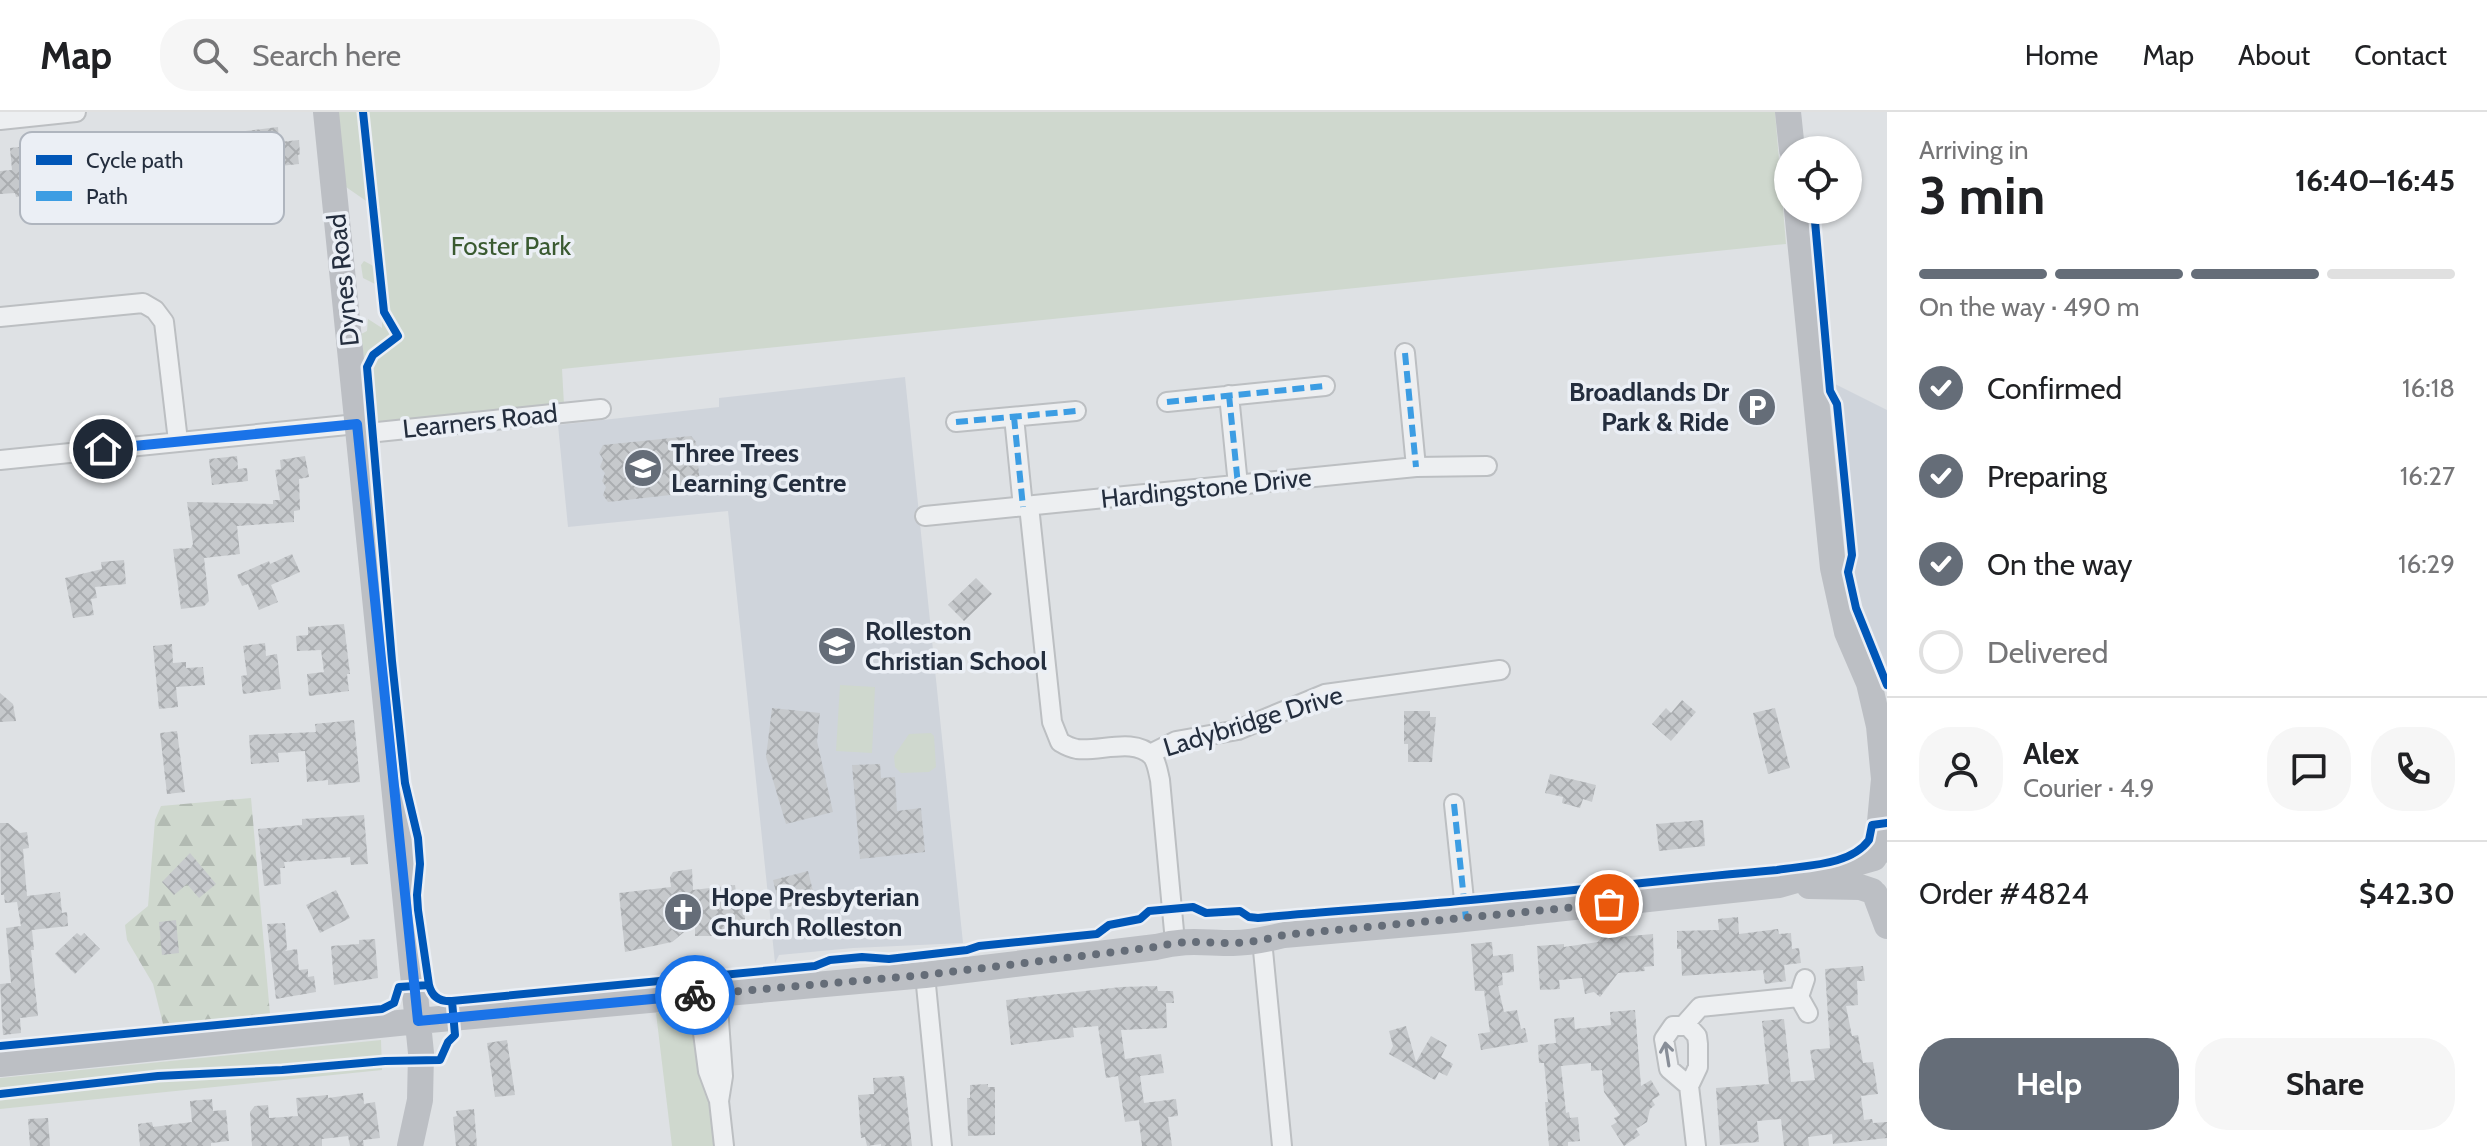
<!DOCTYPE html>
<html lang="en">
<head>
<meta charset="utf-8">
<style>
	:root { --surface:#fff; --page:#f6f6f6; --text:#202124; --muted:#757577; --line:#e0e0e0; --accent:#656d78 }
	body { margin:0; font-family:Cabin,sans-serif; background:var(--page); color:var(--text); height:100vh; display:flex; flex-direction:column; font-size:30px; white-space:nowrap }
	* { box-sizing:border-box; margin:0 }
	p { font-size:26px; color:var(--muted) }
	.icon { flex:none; width:44px; height:44px; fill:none; stroke:currentColor; stroke-width:2; stroke-linecap:round; stroke-linejoin:round }
	.map { position:relative; flex:1; overflow:hidden }
	.details { display:flex; flex-direction:column; background:var(--surface); width:600px }
	.details>* { flex:none }
	.tools { position:absolute; left:1774px; top:24px; display:grid; gap:16px }
	.tools a { display:grid; place-items:center; width:88px; height:88px; border-radius:50%; background:var(--surface); box-shadow:0 2px 6px #0004; font-size:40px }
	.pin { position:absolute; display:grid; place-items:center; width:68px; height:68px; color:#fff; margin:-34px; border:4px solid #fff; border-radius:50%; box-shadow:0 2px 8px #0007 }
	.courier { position:absolute; display:grid; place-items:center; width:80px; height:80px; margin:-40px; border:6px solid #1a73e8; border-radius:50%; background:#fff; color:#222; box-shadow:0 2px 10px #0007 }
	.head em { font-style:normal; font-weight:700 }
	.head div { display:flex; flex-direction:column-reverse }
	.head { display:flex; align-items:center; justify-content:space-between; height:136px; padding:0 32px }
	h1 { font-size:52px; font-weight:700; line-height:60px }
	.bar { display:grid; grid-template-columns:repeat(4,1fr); gap:12px 8px; align-content:center; height:96px; padding:0 32px }
	.bar i { height:10px; border-radius:6px; background:var(--line) }
	.bar .active { background:var(--accent) }
	.bar p { grid-column:span 4 }
	.line { display:flex; align-items:center; gap:20px; padding:0 32px; border-top:2px solid var(--line) }
	.line div { flex:1 }
	.round { display:grid; place-items:center; flex:none; width:84px; height:84px; border-radius:32px; background:var(--page) }
	ol { padding:0 32px; list-style:none }
	li { display:flex; align-items:center; gap:24px; height:88px }
	li p { margin-inline-start:auto }
	li .icon { padding:8px; border-radius:50%; background:var(--accent); color:#fff; stroke-width:4 }
	li:last-child { color:var(--muted) }
	li i { width:44px; height:44px; border:4px solid var(--line); border-radius:50% }
	.cta { display:flex; gap:16px; margin-top:auto; padding:16px 32px }
	.cta a { flex:1; height:92px; border-radius:32px; background:var(--accent); color:#fff; font-size:32px; font-weight:700; line-height:92px; text-align:center }
	.cta a+a { background:var(--page); color:var(--text) }
	header { display:flex; align-items:center; gap:48px; box-sizing:border-box; height:112px; padding:0 40px; background:var(--surface); border-bottom:2px solid var(--line) }
	header strong { font-size:38px }
	nav { display:flex; gap:44px; margin-inline-start:auto; font-size:28px }
	.search { width:560px; height:72px; background:var(--page); display:flex; align-items:center; gap:20px; box-sizing:border-box; padding:0 28px; border-radius:32px; color:var(--muted); font-size:30px }
	main { display:flex; flex:1; min-height:0 }
	.map>svg:first-child { display:block }
</style>
</head>
<body>
<header>
<strong>Map</strong>
<div class="search"><svg class="icon" aria-label="search" viewBox="0 0 24 24"><circle cx="10" cy="10" r="6"/><path d="M15 15l6 6"/></svg>Search here</div>
<nav><a>Home</a><a>Map</a><a>About</a><a>Contact</a></nav>
</header>
<main>
<div class="map">
<svg width="1887" height="1034" viewBox="0 0 1887 1034">
	<defs>
		<pattern id="forest-firs" width="22" height="20" patternUnits="userSpaceOnUse" patternTransform="scale(2)"><rect width="22" height="20" fill="#cfd8ce"/><path d="M5 1l3.5 6h-7zM16 11l3.5 6h-7z" fill="#b2bab2"/></pattern>
		<pattern id="building-cross-hatch" width="8" height="8" patternUnits="userSpaceOnUse" patternTransform="scale(2)"><rect width="8" height="8" fill="#c6c9cc"/><path d="M0 0l8 8M0 8l8-8" fill="none" stroke="#aaadb0"/></pattern>
	</defs>
	<rect width="100%" height="100%" fill="#dee1e4"/>
	<path fill="#cfd4db" d="M905,265L963,831L853,836L779,843L775,851L728,399L568,415L558,313L719,295V286Z
		M1833,271L1887,298V563L1863,511L1855,480L1851,459L1855,445L1841,296Z"/>
	<path fill="#cfd8ce" d="M336,0H1775L1786,132L562,257L564,293L384,311L371,309L361,222L367,219L368,207L382,216V209L386,207L381,175L363,166L361,153L364,149L379,157L372,93L346,75Z
		M840,573L875,575L872,641L836,639Z
		M931,621L934,624L936,655L929,660L901,661L895,655L894,644L909,622Z
		M679,898L689,905L696,917L702,968L710,991L714,1034H672L656,901Z
		M381,928L382,958L0,997V966Z"/>
	<path fill="url(#forest-firs)" d="M251,686L270,902L163,912L153,872L127,828L125,813L148,794L155,708L161,694Z"/>
	<path fill="url(#building-cross-hatch)" d="M278,15L279,30L299,28L300,42L298,43L299,52L280,54L282,72L266,74L265,66L238,69V74L198,76V82L182,84V74L121,80V83L93,85V91L64,94L62,77L33,79L34,83L16,85L15,81L0,82V59L12,58L10,36L28,34L30,50L45,49L46,55L71,54L70,41L97,38L96,34L152,28V36L179,34L178,28L194,27L196,43L220,41V22Z
		M691,324L696,330L700,373L697,380L608,390L603,383L606,375L602,369L605,361L600,355L603,347L599,341L603,333Z
		M237,344L238,357L247,356L248,369L212,373L209,347Z
		M305,344L309,365L299,367L300,398L294,399V410L237,414L240,442L204,446L209,489L204,494L181,497L173,437L191,436L193,432L187,390L273,392V388H280L275,358L281,357L280,348Z
		M292,442L300,460L271,473L278,490L259,498L248,472L242,474L237,463L269,449L270,452Z
		M124,448L126,472L95,475L97,486L91,487L94,503L73,506L65,466L102,457L101,450Z
		M976,466L992,482L964,509L948,493Z
		M344,512L350,562H347L349,579L309,584L307,562L324,560L321,538L297,539L296,524L308,523V515Z
		M265,531L266,544L277,542L281,577L243,582L241,564L247,563L243,534Z
		M172,532L173,551L186,550V556L203,555L205,573L176,575L178,595L159,597L153,534Z
		M0,581L13,592L16,609L0,610Z
		M1682,588L1696,600L1671,629L1652,612L1666,596L1671,601Z
		M772,596L820,601L817,629L833,700L786,712L766,645Z
		M1775,596L1790,656L1768,662L1753,601Z
		M1404,599H1430V605H1436L1432,650H1408V632H1404Z
		M354,608L360,670L328,673V668L307,670L305,639L278,641L279,650L251,652L249,623L316,620L315,612Z
		M177,619L185,680L167,682L160,621Z
		M880,652L881,666L895,665L897,699L921,696L925,740L860,747L852,653Z
		M1550,662L1596,673L1592,690L1583,687L1580,696L1562,691L1563,685L1545,681Z
		M364,703L368,752L351,753L350,745L284,750L285,756H280L281,772L264,774L258,717L302,713V707Z
		M1703,708L1705,734L1659,739L1656,712Z
		M0,711H8L20,721L27,720L29,736L23,737L27,784L60,780L62,801L67,800L68,814L32,818L34,838H31L38,904L20,906L21,921L3,923L0,872L11,871L6,816L21,814L17,790L5,791L4,783H1Z
		M190,741L216,772L199,786L187,772L174,783L162,770Z
		M692,757L693,778L735,773L736,780L743,778L746,824H695V811L672,830L625,840L619,781L671,775L670,765L673,760Z
		M808,759L815,787L800,793L780,796L773,768Z
		M336,778L350,806L320,821L306,793Z
		M1738,805L1739,822L1778,817L1779,822L1791,821L1792,837L1799,836L1801,851L1784,853L1786,869L1765,872L1763,858L1682,864L1681,837H1677V819L1719,818L1718,807Z
		M176,808L179,841L162,843L159,810Z
		M285,811L287,837L285,839L297,837L299,858L308,857V865L314,864L316,880L276,887L267,812Z
		M77,821L81,824L84,821L100,837L75,862L55,842Z
		M1604,822L1609,826L1653,822L1654,854L1644,855L1645,859L1618,861L1600,885L1594,880L1585,882L1582,866L1559,868L1560,877L1540,878L1537,834L1564,832V835L1598,830Z
		M375,827L378,866L334,873L331,834L359,832V828Z
		M1492,830L1493,844L1513,842L1514,860L1502,861L1503,873L1498,874L1504,900L1517,898L1521,917L1525,916L1528,930L1481,938L1478,922L1490,920L1484,879H1475L1471,832Z
		M1863,854L1865,869H1857L1858,893L1846,894L1852,924L1858,923L1863,951L1873,950L1878,982L1861,984L1864,1008L1872,1007L1873,1011L1887,1010V1026L1833,1032L1832,1022L1808,1025L1809,1034H1784L1781,1007L1757,1009L1759,1030L1720,1033L1716,976L1769,972L1762,909L1784,907L1791,970L1815,968L1810,938L1830,936L1825,857Z
		M1157,874L1158,879H1173L1174,891H1166L1167,916L1121,918L1125,947L1161,942L1164,961L1140,964L1144,991L1176,987L1178,1004L1168,1005L1172,1034H1142L1139,1008L1125,1010L1118,964L1106,966L1098,914L1073,916L1074,925L1011,933L1006,888L1121,875Z
		M1635,898L1641,974L1651,968L1660,983L1652,988L1655,993L1650,997L1647,1010L1636,1017L1640,1023L1624,1034L1611,1014L1617,1010L1614,1006L1620,1003L1604,980L1602,958L1591,959V951L1561,954L1566,1001L1569,1000L1570,1006L1578,1005L1580,1029L1568,1030V1034H1549L1545,990H1548L1544,951H1539L1538,933L1556,931L1554,907L1574,905L1575,917L1611,913L1610,900Z
		M1406,914L1416,950L1431,924L1447,933L1441,945L1453,952L1447,964L1439,960L1435,968L1389,942L1393,934L1389,919Z
		M507,928L515,983L495,985L487,931Z
		M904,964L912,1034H881V1032L867,1034L865,1025L861,1026L858,983L874,982L873,966Z
		M988,972V975H995V1023L968,1024L967,986H970V973Z
		M363,981L364,992L375,990L380,1026L363,1028L364,1034H350L348,1024L322,1027V1034H252L250,1000L255,994L268,993L269,1006L298,1004L296,986L328,983V986Z
		M212,987L213,999L226,998L229,1029L211,1031V1034H140L138,1012L152,1010L153,1015L192,1010L190,989Z
		M474,997L477,1034H456L453,1005L457,1004L456,999Z
		M48,1006L50,1034H30L28,1007Z"/>
	<g fill="none" stroke-linecap="round" stroke-linejoin="round">
		<g stroke="#bcbfc2" stroke-width="22">
			<path id="street" d="M0,8L76,0
				M0,205L143,191L155,198L164,210L178,329
				M1405,241L1416,355
				M1229,283L1238,373
				M1167,290L1325,274
				M1014,305L1023,395
				M956,310L1076,299
				M358,322L601,297
				M0,348L357,312
				M1029,394L1052,610L1060,630C1065,633 1071,636 1077,637C1100,640 1134,625 1152,644C1157,650 1158,660 1160,668L1175,830
				M925,404L1416,355L1487,354
				M1150,642L1176,629L1238,618L1325,582L1500,558
				M1454,692L1466,807
				M1262,828L1282,1034
				M925,863L942,1034
				M1805,867L1799,885L1808,901
				M717,881L723,964L719,989L724,1034
				M698,883L708,959L718,986
				M1684,913L1700,895L1799,885
				M1689,974L1669,957L1664,927L1673,914H1688L1697,924L1698,932V955L1689,974L1696,1034"/>
		</g>
		<use href="#street" stroke="#edeff1" stroke-width="18"/>
		<path stroke="#bcbfc4" stroke-width="26" d="M326,0L421,941L420,988L410,1034
			M1788,0L1792,38
			M1797,98L1833,456L1847,520L1869,571L1879,614L1884,667L1877,742
			M1809,774L1860,775L1872,779
			M1875,782L1887,814
			M0,952L418,909L925,863L1156,835C1186,827 1203,831 1233,831C1250,831 1268,827 1284,823L1455,808L1779,773L1874,746"/>
		<path stroke="#3c9de3" stroke-width="6" stroke-dasharray="12 6" stroke-linecap="butt" d="M1405,241L1416,355
			M1229,283L1238,373
			M1167,290L1325,274
			M1014,305L1023,395
			M956,310L1076,299
			M1454,692L1466,807"/>
		<g stroke="#ebeff5" stroke-width="13">
			<path id="cycleway" d="M363,0L384,200L398,224L373,243L367,255L392,549L405,671L418,726L420,752L417,783L418,798L429,873C432,885 440,890 452,889L815,854L830,848L862,845L889,847L967,838L979,834L1097,822L1109,813L1140,807L1149,799L1193,795L1206,801L1240,799L1249,805L1258,806C1325,799 1392,796 1459,789C1565,780 1671,767 1777,758C1806,753 1850,754 1869,728L1872,713L1887,711
				M1814,98L1830,279L1837,292L1852,443L1848,460L1856,496L1887,573
				M0,934L382,897L394,891L399,875L429,873
				M0,982L158,964L282,958L385,949L440,948L448,930L455,923L452,889"/>
		</g>
		<use href="#cycleway" stroke="#0057b8" stroke-width="8"/>
	</g>
	<defs><path id="oneway-shaft" d="M-6 0H5M1.5-3L5.5 0L1.5 3" fill="none" stroke-width="1.6" stroke-linecap="round" stroke-linejoin="round" transform="scale(2)"/></defs>
	<use stroke="#888e98" href="#oneway-shaft" transform="translate(1667 942) rotate(-99)"/>
	<g fill="none" stroke-linecap="round" stroke-linejoin="round">
		<path stroke="#656d78" stroke-width="8" stroke-dasharray="0 14.4" d="M695,883L925,863L1156,835C1188,827 1202,831 1233,831C1250,831 1268,827 1284,823L1609,792"/>
		<path stroke="#1a73e8" stroke-width="10" d="M103,337L357,312L418,909L695,883"/>
	</g>
	<defs>
		<g id="parking-disc" transform="scale(2)"><circle r="9.5" fill="#656d78" stroke="#ebeff5"/><path d="M-3.5-5.5H1a3.5 3.5 0 0 1 0 7H-1V5.5H-3.5ZM-1-3.4V-.6H.8a1.4 1.4 0 0 0 0-2.8Z" fill="#fff"/></g>
		<g id="school-disc" transform="scale(2)"><circle r="9.5" fill="#656d78" stroke="#ebeff5"/><path d="M0-5L7-2L0 1L-7-2ZM-4 1L0 2.5L4 1V4Q0 6-4 4Z" fill="#fff"/></g>
		<g id="church-disc" transform="scale(2)"><circle r="9.5" fill="#656d78" stroke="#ebeff5"/><path d="M-1.2-6h2.4v3.5h3.3v2.4h-3.3V6h-2.4V-.1h-3.3v-2.4h3.3Z" fill="#fff"/></g>
	</defs>
	<g fill-rule="evenodd">
		<use href="#parking-disc" x="1757" y="295"/>
		<use href="#school-disc" x="643" y="356"/>
		<use href="#school-disc" x="837" y="534"/>
		<use href="#church-disc" x="683" y="800"/>
	</g>
	<g text-anchor="middle" stroke-width="7" stroke-linejoin="round" paint-order="stroke">
		<g font-size="26" fill="#3a5a31" stroke="#ebeff5">
			<text x="511" y="143">Foster Park</text>
		</g>
		<g font-size="26" fill="#242e3e" stroke="#ebeff5">
			<text transform="translate(343 168) rotate(-96)" y="9">Dynes Road</text>
			<text transform="translate(480 309) rotate(-6)" y="9">Learners Road</text>
			<text transform="translate(1206 376) rotate(-6)" y="9">Hardingstone Drive</text>
			<text transform="translate(1253 609) rotate(-17)" y="9">Ladybridge Drive</text>
		</g>
		<g font-size="26" font-weight="bold" fill="#242e3e" stroke="#ebeff5" text-anchor="start">
			<text x="1729" y="289" text-anchor="end">Broadlands Dr<tspan x="1729" dy="30">Park &amp; Ride</tspan></text>
			<text x="671" y="350">Three Trees<tspan x="671" dy="30">Learning Centre</tspan></text>
			<text x="865" y="528">Rolleston<tspan x="865" dy="30">Christian School</tspan></text>
			<text x="711" y="794">Hope Presbyterian<tspan x="711" dy="30">Church Rolleston</tspan></text>
		</g>
	</g>
	<rect x="20" y="20" width="264" height="92" rx="12" fill="#ebeff5" stroke="#afb5be" stroke-width="2"/>
	<rect x="36" y="43" width="36" height="10" fill="#0057b8"/>
	<rect x="36" y="79" width="36" height="10" fill="#3c9de3"/>
	<g font-size="22" fill="#242e3e">
		<text x="86" y="56">Cycle path</text>
		<text x="86" y="92">Path</text>
	</g>
</svg>
<div class="tools">
<a><svg class="icon" aria-label="locate" viewBox="0 0 24 24"><circle cx="12" cy="12" r="6"/><path d="M12 2v4M12 18v4M2 12h4M18 12h4"/></svg></a>
</div>
<div class="pin" style="left:1609px;top:792px;background:#ea580c"><svg class="icon" aria-label="bag" viewBox="0 0 24 24"><path d="M5 8h14l-1 12H6zM9 8a3 3 0 0 1 6 0"/></svg></div>
<div class="pin" style="left:103px;top:337px;background:#1f2937"><svg class="icon" aria-label="home" viewBox="0 0 24 24"><path d="M3 11l9-7 9 7M6 9v11h12V9"/></svg></div>
<div class="courier" style="left:695px;top:883px"><svg class="icon" aria-label="bike" viewBox="0 0 24 24"><circle cx="6" cy="16" r="4"/><circle cx="18" cy="16" r="4"/><path d="M6 16l4-8h5l3 8M10 8l3 8H6M13 5h3"/></svg></div>
</div>
<section class="details">
<div class="head"><div><h1>3 min</h1><p>Arriving in</p></div><em>16:40–16:45</em></div>
<div class="bar"><i class="active"></i><i class="active"></i><i class="active"></i><i></i><p>On the way · 490 m</p></div>
<ol>
<li><svg class="icon" aria-label="check" viewBox="0 0 24 24"><path d="M5 12l5 5 9-10"/></svg>Confirmed<p>16:18</p></li>
<li><svg class="icon" aria-label="check" viewBox="0 0 24 24"><path d="M5 12l5 5 9-10"/></svg>Preparing<p>16:27</p></li>
<li><svg class="icon" aria-label="check" viewBox="0 0 24 24"><path d="M5 12l5 5 9-10"/></svg>On the way<p>16:29</p></li>
<li><i></i>Delivered</li>
</ol>
<div class="line" style="height:144px"><a class="round"><svg class="icon" aria-label="person" viewBox="0 0 24 24"><circle cx="12" cy="8" r="4"/><path d="M4 21q1-7 8-7t8 7"/></svg></a><div><b>Alex</b><p>Courier · 4.9</p></div><a class="round"><svg class="icon" aria-label="chat" viewBox="0 0 24 24"><path d="M4 5h16v11H9l-5 4z"/></svg></a><a class="round"><svg class="icon" aria-label="phone" viewBox="0 0 24 24"><path d="M5 4h4l2 5-3 2q2 4 5 5l2-3 5 2v4C11 20 4 13 5 4z"/></svg></a></div>
<div class="line" style="height:104px"><div>Order #4824</div><b>$42.30</b></div>
<div class="cta"><a>Help</a><a>Share</a></div>
</section>
</main>
</body>
</html>
